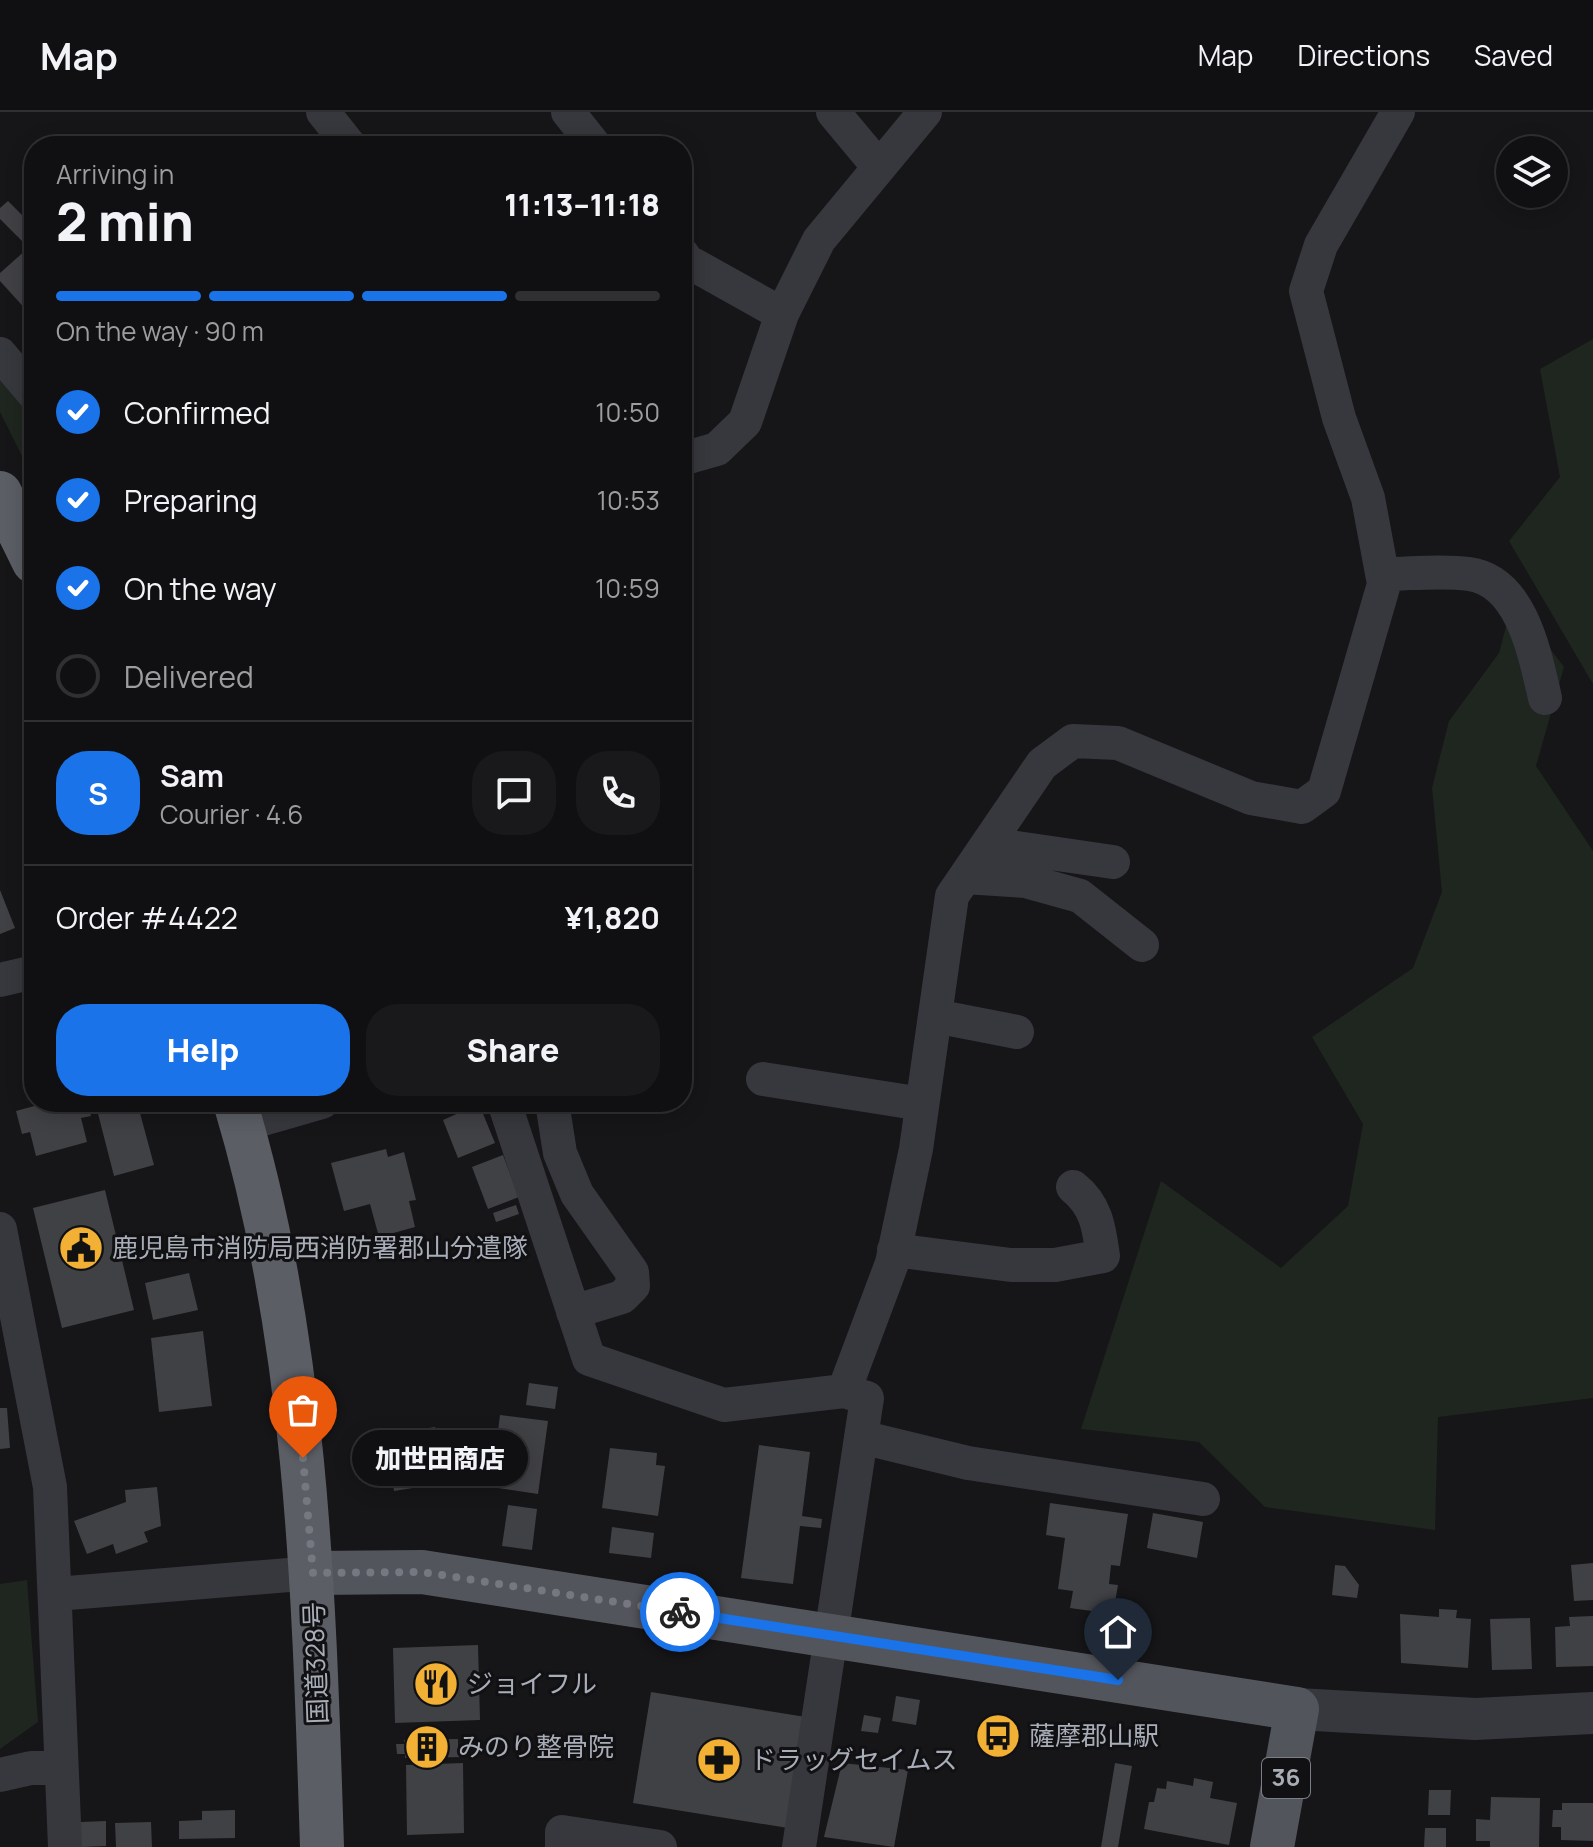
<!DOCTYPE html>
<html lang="en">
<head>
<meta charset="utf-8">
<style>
	:root { --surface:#101012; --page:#19191b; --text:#f1f3f6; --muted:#9c9d9f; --line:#303032; --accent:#1a73e8 }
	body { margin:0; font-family:Manrope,"Noto Sans JP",sans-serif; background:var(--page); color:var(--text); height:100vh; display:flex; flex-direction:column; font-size:30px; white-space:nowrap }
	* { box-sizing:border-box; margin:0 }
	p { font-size:26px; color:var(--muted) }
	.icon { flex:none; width:44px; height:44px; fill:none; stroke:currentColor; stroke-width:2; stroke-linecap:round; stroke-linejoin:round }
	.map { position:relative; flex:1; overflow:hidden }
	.panel { position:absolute; left:24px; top:24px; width:668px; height:976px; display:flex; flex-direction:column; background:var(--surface); border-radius:32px; box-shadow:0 4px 20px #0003,0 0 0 2px var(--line) }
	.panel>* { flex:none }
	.buttons { position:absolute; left:1496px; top:24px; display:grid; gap:16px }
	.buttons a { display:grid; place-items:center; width:72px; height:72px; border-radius:50%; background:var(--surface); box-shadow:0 4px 20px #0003,0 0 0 2px var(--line); font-size:40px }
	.pin { position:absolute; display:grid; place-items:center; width:68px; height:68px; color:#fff; margin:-82px -34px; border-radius:50% 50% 50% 0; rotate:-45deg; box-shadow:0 0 8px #0007 }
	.pin .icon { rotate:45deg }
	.courier { position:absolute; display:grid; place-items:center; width:80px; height:80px; margin:-40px; border:6px solid #1a73e8; border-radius:50%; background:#fff; color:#222; box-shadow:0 2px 10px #0007 }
	.bubble { position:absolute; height:56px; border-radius:28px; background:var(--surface); box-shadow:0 4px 20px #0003,0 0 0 2px var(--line); font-size:26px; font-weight:800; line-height:56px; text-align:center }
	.overview em { font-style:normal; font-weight:800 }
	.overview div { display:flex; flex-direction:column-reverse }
	.overview { display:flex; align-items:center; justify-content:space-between; height:136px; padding:0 32px }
	h1 { font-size:52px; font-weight:800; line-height:60px }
	.bar { display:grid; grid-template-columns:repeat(4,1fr); gap:12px 8px; align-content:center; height:96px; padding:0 32px }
	.bar i { height:10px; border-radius:6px; background:var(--line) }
	.bar .selected { background:var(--accent) }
	.bar p { grid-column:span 4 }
	.line { display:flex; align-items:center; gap:20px; padding:0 32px; border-top:2px solid var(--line) }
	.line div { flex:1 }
	.round { display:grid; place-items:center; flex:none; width:84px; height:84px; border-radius:32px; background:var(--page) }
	ol { padding:0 32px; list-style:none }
	li { display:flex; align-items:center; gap:24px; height:88px }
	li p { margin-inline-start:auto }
	li .icon { padding:8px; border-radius:50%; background:var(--accent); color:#fff; stroke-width:4 }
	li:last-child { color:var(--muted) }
	li i { width:44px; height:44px; border:4px solid var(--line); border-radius:50% }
	.action { display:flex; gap:16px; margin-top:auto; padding:16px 32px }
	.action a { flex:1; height:92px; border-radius:32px; background:var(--accent); color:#fff; font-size:32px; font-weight:800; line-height:92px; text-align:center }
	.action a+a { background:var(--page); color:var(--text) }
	header { display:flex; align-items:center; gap:48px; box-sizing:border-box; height:112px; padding:0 40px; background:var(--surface); border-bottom:2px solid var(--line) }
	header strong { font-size:38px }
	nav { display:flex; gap:44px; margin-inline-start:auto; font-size:28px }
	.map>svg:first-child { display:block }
</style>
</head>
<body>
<header>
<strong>Map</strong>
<nav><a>Map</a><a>Directions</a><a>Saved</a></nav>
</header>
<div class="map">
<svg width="1593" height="1735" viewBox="0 0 1593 1735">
	<rect width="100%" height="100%" fill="#161618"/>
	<path fill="#1e261f" d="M1593,227V572L1509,429L1560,365L1540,257Z
		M0,260C35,293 34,324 34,368L0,300Z
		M1513,488L1564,555L1536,654L1593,739V1286L1438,1305L1435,1418L1265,1395L1199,1330L1081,1317L1161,1069L1281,1156L1348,1094L1363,1012L1312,925L1413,856L1442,780L1432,676L1449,609L1499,541Z
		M27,1468L38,1610L0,1637V1472Z"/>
	<path fill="#404145" d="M60,22L72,34H49Z
		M8,89L34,115L22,129L0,107V96Z
		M27,137L34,142V197L29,201L0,169V161Z
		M0,778L15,816L0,822Z
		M49,990H87L91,1004L81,1006L87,1030L36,1044L30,1020L22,1022L16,999Z
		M95,990H137L154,1053L114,1064Z
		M479,992L495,1031L458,1046L443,1008Z
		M386,1037L388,1045L404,1040L416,1088L409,1089L415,1115L379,1125L370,1092L344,1099L331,1051Z
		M503,1043L519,1085L488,1097L472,1055Z
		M105,1078L134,1198L62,1216L33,1096Z
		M516,1093L519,1102L496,1110L493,1101Z
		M189,1161L198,1198L153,1208L145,1171Z
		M203,1219L212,1294L159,1300L151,1226Z
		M529,1271L558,1275L555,1297L526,1293Z
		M0,1296H7L10,1336L0,1337Z
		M500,1303L548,1309L538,1382L491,1375Z
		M435,1315L444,1371L394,1379L392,1365L380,1367L373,1325Z
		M759,1333L810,1340L802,1404L822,1407L821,1416L800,1414L793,1472L741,1466Z
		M610,1336L657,1341L656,1353L665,1354L658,1404L602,1396Z
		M157,1375L161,1414L144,1420L148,1430L116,1442L113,1432L87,1442L74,1409L126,1390L125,1378Z
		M1050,1391L1128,1402L1120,1454L1111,1453L1109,1472L1118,1473L1113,1502L1070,1496L1073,1479L1058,1477L1065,1426L1046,1423Z
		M508,1393L537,1397L532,1438L502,1434Z
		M1153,1401L1203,1410L1197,1446L1147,1436Z
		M612,1415L654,1421L651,1446L609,1441Z
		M1593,1451V1488L1574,1489L1571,1453Z
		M1335,1453L1345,1454L1359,1473L1357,1486L1332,1483Z
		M1439,1497L1457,1498L1456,1506L1471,1507L1468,1556L1401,1551L1400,1502L1439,1505Z
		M1593,1504V1554L1556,1555L1555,1515L1570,1514L1569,1505Z
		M1530,1506L1532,1557L1492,1558L1490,1507Z
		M478,1533L480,1608L395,1611L393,1536Z
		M651,1580L806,1605L788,1716L633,1691Z
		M896,1584L920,1588L916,1613L892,1609Z
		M864,1603L881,1606L878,1621L861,1619Z
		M458,1627V1637H465V1645L405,1646V1642H397L396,1632H405L404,1628Z
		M463,1651L464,1721L407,1723L406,1653Z
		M842,1651L908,1658L894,1735L824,1725Z
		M1115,1651L1132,1654L1118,1735H1101Z
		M1194,1666L1213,1670L1210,1686L1237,1691L1229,1733L1144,1717L1149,1690H1154L1157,1676L1166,1677L1167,1669L1193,1674Z
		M1429,1678H1451L1450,1703H1428Z
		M1491,1685L1540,1686L1539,1735H1490V1729H1476V1707L1490,1708Z
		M1562,1691H1593V1729L1561,1728V1715H1552L1553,1698H1562Z
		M235,1698V1726L179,1727V1709L202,1708V1699Z
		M106,1709V1734L81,1735V1710Z
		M151,1710L152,1735H116L115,1711Z
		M1425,1716H1446V1735H1424Z"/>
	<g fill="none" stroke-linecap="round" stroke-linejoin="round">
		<path stroke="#37383d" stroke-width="34" d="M323,0L350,34
			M568,0L595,34
			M833,0L878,54
			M682,142L687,149L782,202
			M0,242L34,282
			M682,347L717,337L745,310L782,202L819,128L925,0
			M1382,462C1410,462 1441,458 1469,462C1522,469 1535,543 1545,586
			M988,732L1113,750
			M965,765L1026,769L1080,784L1142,833
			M0,868L34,860
			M935,904L1017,920
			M763,967L922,992
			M504,990L589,1247L724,1293L844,1279L867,1286L799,1735
			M552,990L560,1041L577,1082L632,1160L633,1174L622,1185L573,1200
			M242,1013L322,990
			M0,1117L50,1375L65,1735
			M894,1138L1011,1153H1055L1103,1144C1099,1115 1096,1093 1073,1075
			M844,1279L892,1151L916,1037L952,784L1042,652L1073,629L1118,631L1251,686L1302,695L1324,679L1384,472L1368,386L1339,306L1306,179L1321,133L1398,0
			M861,1325L968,1351L1203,1387
			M56,1482L313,1461
			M0,1663L31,1656H61
			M562,1735V1720L660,1735"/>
		<path stroke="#37383d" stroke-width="42" d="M1297,1597L1475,1607L1593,1601"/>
		<path stroke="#53555c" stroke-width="44" d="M313,1461L422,1460L1297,1597L1272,1735"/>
		<path stroke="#5b5e65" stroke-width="44" d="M0,381L34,450
			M235,990C308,1232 314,1485 322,1735"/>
	</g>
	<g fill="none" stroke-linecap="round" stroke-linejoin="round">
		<path stroke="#757880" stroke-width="8" stroke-dasharray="0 14.4" d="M303,1346L313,1461L422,1460L680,1500"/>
		<path stroke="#1a73e8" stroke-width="10" d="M680,1500L1118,1568"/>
	</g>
	<defs>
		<g id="civic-disc" transform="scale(2.3)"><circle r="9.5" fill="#f2b134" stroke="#111113"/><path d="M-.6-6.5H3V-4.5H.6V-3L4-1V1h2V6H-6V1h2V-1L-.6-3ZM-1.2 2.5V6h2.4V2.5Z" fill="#111"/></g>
		<g id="restaurant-disc" transform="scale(2.3)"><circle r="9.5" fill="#f2b134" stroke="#111113"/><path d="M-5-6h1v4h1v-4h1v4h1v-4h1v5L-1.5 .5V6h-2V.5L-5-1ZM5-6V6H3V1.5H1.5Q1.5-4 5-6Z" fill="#111"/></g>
		<g id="bus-disc" transform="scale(2.3)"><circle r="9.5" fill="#f2b134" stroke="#111113"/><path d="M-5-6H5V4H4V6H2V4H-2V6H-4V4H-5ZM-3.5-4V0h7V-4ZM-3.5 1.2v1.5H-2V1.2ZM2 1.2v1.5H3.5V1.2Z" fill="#111"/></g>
		<g id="building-disc" transform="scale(2.3)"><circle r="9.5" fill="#f2b134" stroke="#111113"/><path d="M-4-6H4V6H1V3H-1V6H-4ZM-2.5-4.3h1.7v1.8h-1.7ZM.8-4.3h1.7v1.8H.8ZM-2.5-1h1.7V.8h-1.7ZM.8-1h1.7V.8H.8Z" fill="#111"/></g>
		<g id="pharmacy-disc" transform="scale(2.3)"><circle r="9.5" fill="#f2b134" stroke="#111113"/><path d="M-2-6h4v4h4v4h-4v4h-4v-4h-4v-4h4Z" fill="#111"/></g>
	</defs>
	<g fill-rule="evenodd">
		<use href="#civic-disc" x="81" y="1136"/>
		<use href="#restaurant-disc" x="436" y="1572"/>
		<use href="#bus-disc" x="998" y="1624"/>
		<use href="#building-disc" x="427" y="1635"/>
		<use href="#pharmacy-disc" x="719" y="1648"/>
	</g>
	<g text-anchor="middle" stroke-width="6" stroke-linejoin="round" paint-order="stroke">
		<rect fill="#111113" stroke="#7b7e86" stroke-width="2" x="1262" y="1646" width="48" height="40" rx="6"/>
		<g font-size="24" font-weight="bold" fill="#a8adb8">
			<text x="1286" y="1674">36</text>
		</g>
		<g font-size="26" fill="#a8adb8" stroke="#111113" text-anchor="start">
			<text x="112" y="1145">鹿児島市消防局西消防署郡山分遣隊</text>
			<text x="467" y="1581">ジョイフル</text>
			<text x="1029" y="1633">薩摩郡山駅</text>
			<text x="458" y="1644">みのり整骨院</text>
			<text x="750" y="1657">ドラッグセイムス</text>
		</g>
		<g font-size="26" fill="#a8adb8" stroke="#111113">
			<text transform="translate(316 1551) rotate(-92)" y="9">国道328号</text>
		</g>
	</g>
</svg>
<div class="buttons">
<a><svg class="icon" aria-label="layers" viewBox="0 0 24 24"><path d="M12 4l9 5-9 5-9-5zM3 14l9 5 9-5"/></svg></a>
</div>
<div class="pin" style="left:303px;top:1346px;background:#ea580c"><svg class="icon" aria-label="bag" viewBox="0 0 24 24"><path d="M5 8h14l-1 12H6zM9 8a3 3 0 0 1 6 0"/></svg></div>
<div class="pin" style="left:1118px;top:1568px;background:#1f2937"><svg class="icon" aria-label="home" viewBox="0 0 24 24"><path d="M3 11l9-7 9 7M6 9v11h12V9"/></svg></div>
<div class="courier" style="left:680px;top:1500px"><svg class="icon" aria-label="bike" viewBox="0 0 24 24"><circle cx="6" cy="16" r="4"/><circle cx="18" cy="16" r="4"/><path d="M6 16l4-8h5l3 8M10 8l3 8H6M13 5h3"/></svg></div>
<div class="bubble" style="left:352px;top:1318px;width:176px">加世田商店</div>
<section class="panel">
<div class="overview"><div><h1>2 min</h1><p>Arriving in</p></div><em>11:13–11:18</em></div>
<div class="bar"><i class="selected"></i><i class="selected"></i><i class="selected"></i><i></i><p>On the way · 90 m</p></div>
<ol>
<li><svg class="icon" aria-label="check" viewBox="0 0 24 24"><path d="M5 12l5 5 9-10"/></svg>Confirmed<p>10:50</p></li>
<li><svg class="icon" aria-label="check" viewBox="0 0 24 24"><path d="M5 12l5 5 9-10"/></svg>Preparing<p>10:53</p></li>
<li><svg class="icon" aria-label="check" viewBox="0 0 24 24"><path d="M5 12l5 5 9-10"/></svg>On the way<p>10:59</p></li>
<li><i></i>Delivered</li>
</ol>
<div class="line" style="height:144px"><b class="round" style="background:var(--accent);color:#fff">S</b><div><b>Sam</b><p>Courier · 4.6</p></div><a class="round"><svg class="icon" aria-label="chat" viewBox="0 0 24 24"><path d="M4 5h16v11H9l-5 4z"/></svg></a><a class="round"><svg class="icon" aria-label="phone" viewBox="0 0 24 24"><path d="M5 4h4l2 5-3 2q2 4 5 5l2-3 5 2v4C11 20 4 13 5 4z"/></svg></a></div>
<div class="line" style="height:104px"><div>Order #4422</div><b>¥1,820</b></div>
<div class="action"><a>Help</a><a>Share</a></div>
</section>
</div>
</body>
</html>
